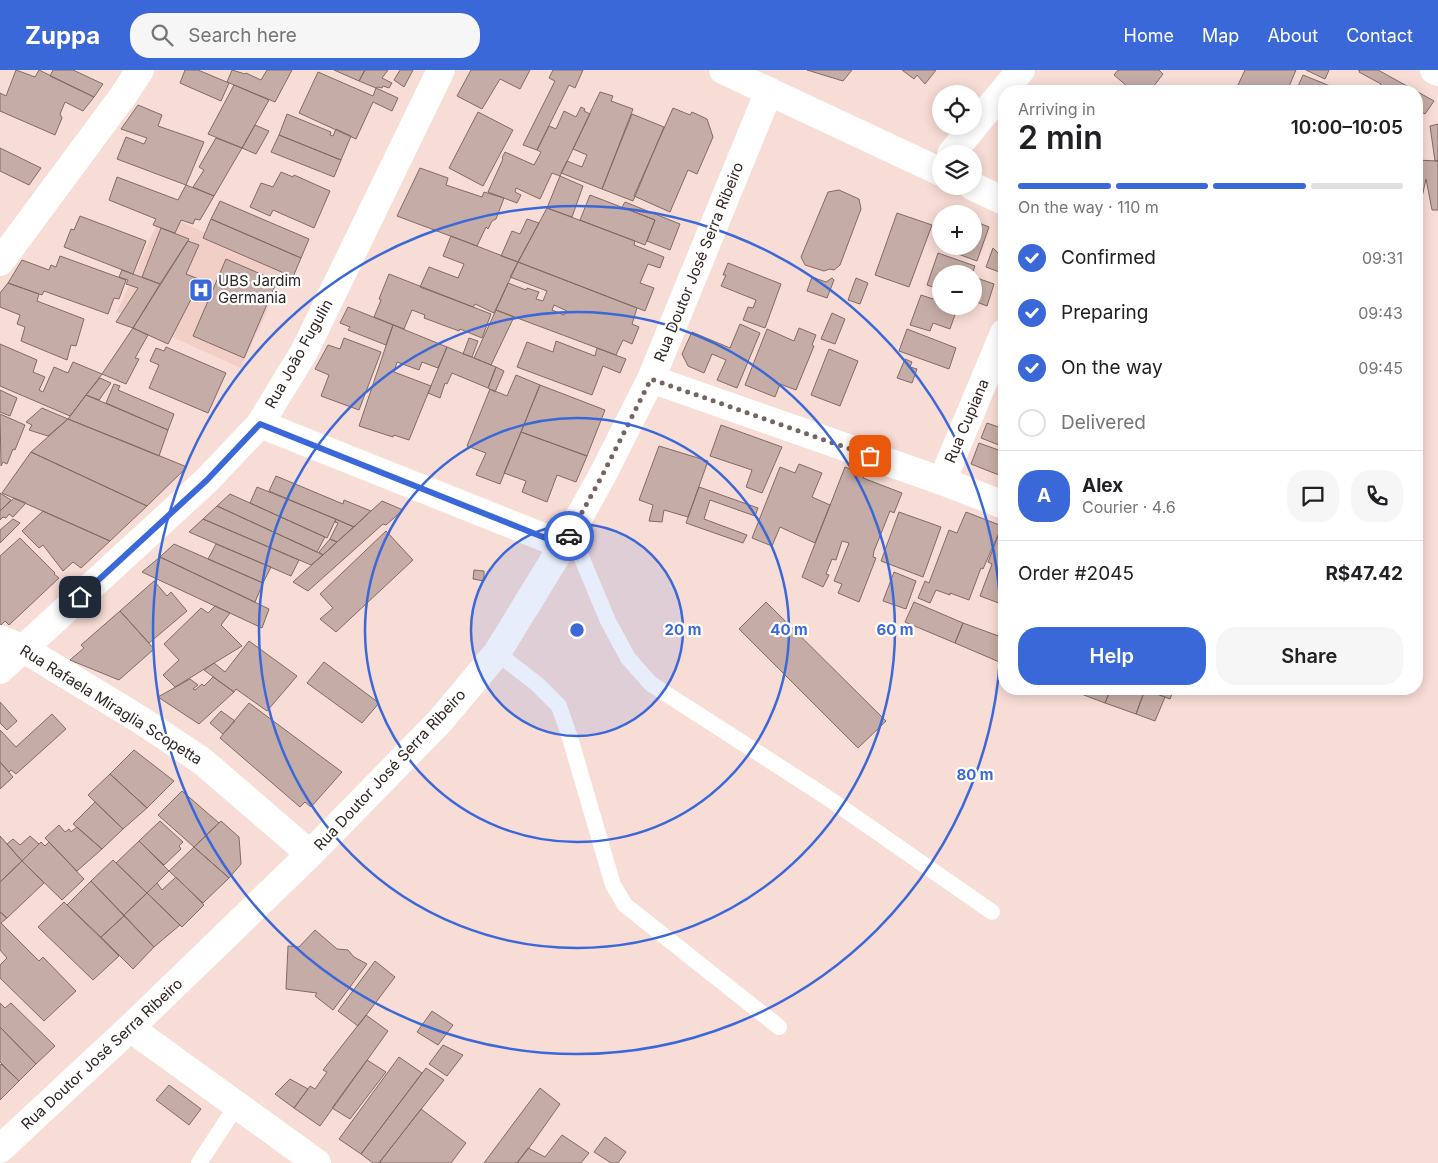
<!DOCTYPE html>
<html lang="en">
<head>
<meta charset="utf-8">
<style>
	:root { --surface:#fff; --page:#f6f6f6; --text:#202124; --muted:#757577; --line:#e0e0e0; --accent:#3b68d9 }
	body { margin:0; font-family:Inter,sans-serif; background:var(--page); color:var(--text); height:100vh; display:flex; flex-direction:column; font-size:19px; white-space:nowrap }
	* { box-sizing:border-box; margin:0 }
	p { font-size:16px; color:var(--muted) }
	.icon { flex:none; width:28px; height:28px; fill:none; stroke:currentColor; stroke-width:2; stroke-linecap:round; stroke-linejoin:round }
	.map { position:relative; flex:1; overflow:hidden }
	.details { position:absolute; left:998px; top:15px; width:425px; height:610px; display:flex; flex-direction:column; background:var(--surface); border-radius:20px; box-shadow:0 2px 12px #0003 }
	.details>* { flex:none }
	.fabs { position:absolute; left:932px; top:15px; display:grid; gap:10px }
	.fabs a { display:grid; place-items:center; width:50px; height:50px; border-radius:50%; background:var(--surface); box-shadow:0 2px 12px #0003; font-size:25px }
	.pin { position:absolute; display:grid; place-items:center; width:42px; height:42px; color:#fff; margin:-21px; border-radius:10px; box-shadow:0 2px 8px #0006 }
	.courier { position:absolute; display:grid; place-items:center; width:50px; height:50px; margin:-25px; border:4px solid #3b68d9; border-radius:50%; background:#fff; color:#222; box-shadow:0 1px 6px #0007 }
	.head em { font-style:normal; font-weight:600 }
	.head div { display:flex; flex-direction:column-reverse }
	.head { display:flex; align-items:center; justify-content:space-between; height:85px; padding:0 20px }
	h1 { font-size:32px; font-weight:600; line-height:38px }
	.bar { display:grid; grid-template-columns:repeat(4,1fr); gap:8px 5px; align-content:center; height:60px; padding:0 20px }
	.bar i { height:6px; border-radius:4px; background:var(--line) }
	.bar .current { background:var(--accent) }
	.bar p { grid-column:span 4 }
	.line { display:flex; align-items:center; gap:12px; padding:0 20px; border-top:1px solid var(--line) }
	.line div { flex:1 }
	.round { display:grid; place-items:center; flex:none; width:52px; height:52px; border-radius:20px; background:var(--page) }
	ol { padding:0 20px; list-style:none }
	li { display:flex; align-items:center; gap:15px; height:55px }
	li p { margin-inline-start:auto }
	li .icon { padding:5px; border-radius:50%; background:var(--accent); color:#fff; stroke-width:4 }
	li:last-child { color:var(--muted) }
	li i { width:28px; height:28px; border:2px solid var(--line); border-radius:50% }
	.primary-button { display:flex; gap:10px; margin-top:auto; padding:10px 20px }
	.primary-button a { flex:1; height:58px; border-radius:20px; background:var(--accent); color:#fff; font-size:20px; font-weight:600; line-height:58px; text-align:center }
	.primary-button a+a { background:var(--page); color:var(--text) }
	header { display:flex; align-items:center; gap:30px; box-sizing:border-box; height:70px; padding:0 25px; background:var(--accent); color:#fff }
	header strong { font-size:24px }
	nav { display:flex; gap:28px; margin-inline-start:auto; font-size:18px }
	.search { width:350px; height:45px; background:var(--page); display:flex; align-items:center; gap:12px; box-sizing:border-box; padding:0 18px; border-radius:20px; color:var(--muted); font-size:19px }
	.map>svg:first-child { display:block }
</style>
</head>
<body>
<header>
<strong>Zuppa</strong>
<div class="search"><svg class="icon" aria-label="search" viewBox="0 0 24 24"><circle cx="10" cy="10" r="6"/><path d="M15 15l6 6"/></svg>Search here</div>
<nav><a>Home</a><a>Map</a><a>About</a><a>Contact</a></nav>
</header>
<div class="map">
<svg width="1438" height="1093" viewBox="0 0 1438 1093">
	<rect width="100%" height="100%" fill="#f8dcd6"/>
	<path fill="#f2cfc6" d="M162,143L286,199L241,298L117,242Z"/>
	<path fill="#c6aca6" stroke="#826a65" fill-rule="evenodd" d="M16,0L35,7L39,0L94,27L83,41L65,32L60,44L62,48L55,65L0,41V23L6,26Z
		M53,0H73L103,14L94,27L50,6Z
		M185,0H198L229,13L221,31L180,13Z
		M232,0L245,4L246,3L261,10L267,0H292L275,32L227,12Z
		M334,0H365L359,11Z
		M365,0H388L382,8L392,13L389,18L383,16L382,18L378,17L376,18L359,11Z
		M400,0H413L404,17L394,10Z
		M471,0H530L520,19L500,9L482,39L457,26Z
		M553,0H583L575,18L569,15L537,80L523,75L555,11L549,8Z
		M807,0H852L843,11Z
		M902,0H936L925,14L917,5L914,9Z
		M1118,0H1159L1163,4L1150,21H1124L1128,17L1114,5Z
		M1245,0H1296L1287,21H1248L1238,15Z
		M1306,0H1329L1325,9Z
		M1358,0H1378L1416,21H1382L1379,19L1381,14L1359,2L1360,1Z
		M318,2L373,26L376,18L398,28L392,41L373,32L356,69L299,43Z
		M1303,5L1340,20L1296,21Z
		M234,15L269,30L242,78L208,64Z
		M1416,21L1434,31L1425,44L1416,39Z
		M600,22L613,26L611,31L633,39L602,119L561,103L567,91L582,97L587,85L573,79Z
		M138,35L162,45L158,56L204,72L186,115L117,89L126,67L144,74L147,68L121,59Z
		M581,37L585,39L584,41L590,44L560,106L552,103L540,129L516,118L515,122L521,125L517,133L488,122L503,89L502,88L505,82L534,95L541,82L537,80L549,56L556,59L564,41L576,47Z
		M673,38L690,45L692,42L707,49L713,67L697,104L688,100L670,142L634,126Z
		M478,42L513,60L483,116L449,98Z
		M287,44L331,62L330,65L333,66L336,59L351,66L341,90L279,65Z
		M632,44L664,57L633,131L602,119Z
		M1438,54V91H1435L1430,56Z
		M255,55L269,61L256,84L242,78Z
		M279,65L341,90L334,107L271,82Z
		M216,68L242,78L214,126L193,117L204,100L199,97Z
		M0,78L41,98L29,115L0,101Z
		M1416,90L1438,91V140H1432L1426,109L1419,141H1416Z
		M420,98L448,108L446,115L482,127L484,122L504,128L496,149L492,151L488,159L486,157L477,176L397,146Z
		M281,102L293,107L294,105L330,121L314,158L273,140L270,146L250,137L261,113L273,117Z
		M560,106L583,116L572,147L547,138Z
		M117,107L178,130L186,115L214,126L200,150L195,149L193,154L181,150L175,163L153,155L156,149L109,130Z
		M839,120L859,129L861,139L840,195L834,200L830,199L824,201L805,195L801,187L828,122Z
		M590,125L655,150L645,175L580,150Z
		M220,131L309,169L301,188L211,149Z
		M625,132L680,154L670,180L647,171L655,150L622,137Z
		M547,138L635,171L634,175L664,187L660,198L648,194L640,213L654,218L645,241L518,192Z
		M897,143L932,155L909,217L875,205Z
		M80,146L146,171L133,204L64,177L71,159L74,160Z
		M211,149L301,188L293,207L203,168Z
		M527,149L539,153L518,192L501,186L512,161L520,164Z
		M974,151L989,157L977,191L950,181L952,176H974Z
		M161,158L189,169L160,214L142,207Z
		M451,166L518,192L494,243L475,234L473,237L420,217L429,197L458,208L464,194L443,186Z
		M188,171L199,175L186,204L201,210L168,274L133,258Z
		M993,178L1004,189L1002,203L986,197Z
		M938,183L975,196L972,204H941V220L927,215Z
		M60,186L126,210L119,229L114,228L108,244L44,221L42,225L8,213L22,190L49,200L51,195L56,197Z
		M226,189L277,211L244,288L193,266Z
		M518,192L637,238L632,254L639,257L632,274L623,270L616,285L496,240L508,213L526,220L527,218L539,222L536,229L543,231L547,221L510,207ZM554,235L567,241L564,245L552,240Z
		M728,193L781,214L765,258L743,250L748,237L753,238L756,230L721,216L726,205H723Z
		M122,200L160,214L133,258L116,252L138,218L126,214L128,210L119,207Z
		M389,204L491,244L482,268L460,259L459,261L424,248L425,245L412,240L404,259L374,247L381,230L379,229Z
		M812,207L826,212L832,208L834,210L827,228L807,221Z
		M974,207L994,214L987,236L974,231Z
		M856,208L868,213L860,234L848,230Z
		M8,213L39,224L37,231L84,249L76,276L71,275L67,290L21,271L25,257L17,254L20,245L0,237V223Z
		M936,222L941,224V236H958L950,259L933,253L930,261L910,255L921,225L933,229Z
		M348,237L393,255L386,275L348,260L350,257L340,253Z
		M496,240L514,247L491,295L474,288Z
		M832,243L845,249L835,274L821,269Z
		M740,254L760,263L737,318L717,310L726,290L712,284L704,303L688,296L682,284L692,262L730,278Z
		M393,255L447,277L438,298L422,292L419,300L397,292L394,302L431,316L409,370L394,365L393,367L359,356Z
		M133,258L148,265L135,288L139,289L126,314L102,304Z
		M799,258L816,265L812,275L814,276L796,320L780,314L775,327L745,315L767,259L794,271Z
		M907,259L956,278L949,299L899,281Z
		M344,268L381,282L359,340L321,326L329,305L315,299L328,275L340,279Z
		M469,268L478,271L472,287L463,284Z
		M556,271L595,286L597,278L626,289L620,303L603,296L592,325L517,297L527,272L553,282Z
		M0,274L37,290L33,302L45,307L39,320L43,322L54,297L68,303L73,292L102,304L70,346L0,316Z
		M166,277L226,303L208,343L149,318L159,295L150,291L156,278L164,281Z
		M447,277L496,297L488,318L452,303L447,314L445,313L440,328L428,323Z
		M829,279L858,291L840,336L811,325Z
		M905,289L912,292L910,297L917,299L912,313L897,308Z
		M496,297L504,301L495,322L488,318Z
		M516,305L540,315L500,414L476,405L486,383L467,376L490,319L507,326Z
		M100,308L111,313L99,330L86,325Z
		M114,314L120,316L118,320L174,344L168,360L106,333Z
		M540,315L605,340L587,386L521,362Z
		M0,320L17,328L10,346L0,342Z
		M86,325L168,360L159,386L68,349Z
		M42,338L68,349L48,366L29,360L32,355L26,352Z
		M0,344L25,355L15,380L13,379L7,394L3,392L1,396Z
		M68,349L133,375L187,397L147,436L31,382Z
		M987,353L1004,359V377L981,368Z
		M721,355L782,377L762,423L746,417L752,400L710,386Z
		M521,362L587,386L576,412L557,405L547,432L522,422L526,411L504,403Z
		M979,373L1004,382V407L971,394Z
		M659,376L708,391L688,447L664,440L662,452L649,451L653,435L639,430Z
		M31,382L147,436L110,471L2,423Z
		M799,394L822,403L812,427L830,435L815,473L780,457L772,476L752,468L780,397L795,403Z
		M845,397L865,405L863,408L902,423L894,443L890,441L874,481L873,487L876,488L859,532L838,523L842,514L834,511L849,473L842,471L836,490L832,489L826,504L829,505L823,517L802,507Z
		M276,406L343,434L344,430L371,441L354,457L269,421Z
		M257,417L336,449L327,468L250,433Z
		M699,417L758,438L755,446L710,430L704,449L747,465L743,473L686,453Z
		M0,423L11,430L0,441Z
		M230,424L325,467L317,482L217,436Z
		M14,428L26,433L13,447L9,444L6,448L3,447L0,450V441Z
		M382,431L403,440L386,455L383,454L308,521L293,512Z
		M217,436L317,482L323,485L311,495L203,449Z
		M43,441L110,471L81,498L73,492L63,501L43,475L39,478L22,461Z
		M899,442L941,457L923,507L881,491Z
		M966,442L1002,456L983,499L981,498L969,530L950,523V525L936,520L930,533L918,528L925,511L929,513L949,460L957,463Z
		M13,449L20,453L0,473V460Z
		M203,449L299,490L291,506L189,462Z
		M336,449L354,457L337,472L330,469L338,453L335,452Z
		M1002,456L1004,457V535L980,526L992,494L988,492Z
		M386,461L413,490L336,562L320,549L333,538L320,524Z
		M20,468L55,503L54,504L59,508L9,555L5,551L0,556V486Z
		M330,469L337,472L323,485L319,482Z
		M174,474L263,513L255,532L160,487Z
		M216,474L271,497L263,513L208,489Z
		M160,487L269,539L262,558L142,502Z
		M474,500L484,501V511L473,509Z
		M894,502L916,511L906,539L883,531Z
		M154,511L167,526L171,522L187,541L149,573L120,541Z
		M766,532L886,651L858,678L739,559Z
		M914,532L963,553L955,573L905,552Z
		M215,536L230,543L221,555L242,576L175,617L163,605L179,590L164,574L201,538L208,543Z
		M120,541L154,579L119,610L70,590L84,578L81,575Z
		M963,553L1004,568V594L955,573Z
		M249,571L297,606L267,641L236,619L234,622L204,600L214,593L225,602Z
		M324,592L379,633L362,653L307,613Z
		M213,607L234,622L199,654L158,627L190,609L198,615L193,619L195,620L202,614L204,616Z
		M1068,619H1111L1105,633Z
		M1111,619H1145L1136,644L1105,633Z
		M1145,619H1174L1170,629Z
		M1145,620L1165,627L1155,651L1136,644Z
		M0,632L17,651L7,660L0,653Z
		M249,633L342,702L311,737L305,732L300,737L220,668Z
		M221,641L235,651L223,664L210,653Z
		M52,644L66,659L16,704L11,700L9,702L0,692V660L16,677Z
		M134,680L174,711L147,738L110,704Z
		M0,692L13,707L0,719Z
		M110,704L147,738L123,759L88,725Z
		M182,721L219,753L194,777L158,745Z
		M95,732L123,759L102,779L73,754Z
		M160,751L183,772L179,776L181,779L164,795L139,771Z
		M221,751L239,767L241,794L229,808L194,777Z
		M59,755L65,762L69,759L71,762L77,757L102,779L77,801L45,768Z
		M0,766L22,791L0,812Z
		M30,766L39,774L22,791L7,774L13,769L20,775Z
		M139,771L169,801L147,823L116,793Z
		M41,772L45,776L49,772L84,809L62,830L22,791Z
		M194,777L229,808L203,833L169,801Z
		M113,790L147,823L124,845L91,811Z
		M22,791L44,813L7,848L0,842V812Z
		M176,807L204,835L182,857L147,823L157,813L162,820Z
		M91,811L124,846L101,867L67,835Z
		M147,823L180,855L154,877L124,845Z
		M64,832L119,886L93,910L38,857Z
		M0,842L7,848L1,853L39,891L43,887L76,921L44,951L0,908V895L7,888L0,880Z
		M124,846L154,877L133,899L101,867Z
		M315,860L337,879L348,880L354,887L367,894L333,940L315,926L317,923L286,919L288,876L299,877Z
		M375,891L395,907L358,956L338,941Z
		M0,933L5,938L11,933L55,976L36,994L0,957Z
		M432,941L453,955L438,975L417,962Z
		M366,945L388,961L320,1056L294,1038L310,1016L315,1019L327,1002L323,1000Z
		M0,957L36,994L19,1011L0,992Z
		M443,975L463,985L447,1006L429,994Z
		M399,987L422,1003L361,1084L339,1069Z
		M367,990L386,1002L350,1049L332,1038Z
		M1,994L19,1011L0,1030V995Z
		M426,998L444,1010L379,1093H373L361,1084Z
		M290,1009L308,1019L294,1038L275,1024Z
		M169,1015L201,1039L189,1055L156,1030Z
		M540,1018L560,1034L529,1078L517,1093H484Z
		M421,1039L466,1073L451,1093H379Z
		M562,1065L589,1083L581,1093H517L528,1078L545,1087Z
		M605,1067L626,1082L618,1093H611L594,1082Z"/>
	<g fill="none" stroke-linecap="round" stroke-linejoin="round">
		<path stroke="#fff" stroke-width="16" d="M568,467L580,484L608,551L628,588L651,614L828,728L992,842
			M497,583L537,614L559,636L570,668L613,815L625,835L779,957
			M199,1093L237,1035"/>
		<path stroke="#fff" stroke-width="28" d="M723,0L941,102
			M1434,0L1438,2
			M974,56L1021,0
			M951,84L974,56
			M972,116L1004,131
			M0,192L123,26L140,0
			M651,309L942,411L1004,435
			M260,354L563,475
			M942,411L1004,263
			M0,569L24,579L139,649L202,691L310,784
			M0,600L207,410L260,354L304,282L441,0
			M130,958L317,1093
			M0,1079L130,958L310,784L440,651L497,583L568,467L602,406L651,309L769,21"/>
	</g>
	<g fill="none" stroke-linecap="round" stroke-linejoin="round">
		<path stroke="#756561" stroke-width="5" stroke-dasharray="0 9" d="M569,466L602,406L651,309L870,386"/>
		<path stroke="#3b68d9" stroke-width="6" d="M80,527L207,410L260,354L563,475L569,466"/>
	</g>
	<circle cx="577" cy="560" r="106" fill="#3b68d9" fill-opacity=".12"/>
	<g fill="none" stroke="#3b68d9" stroke-width="2.5">
		<circle cx="577" cy="560" r="106"/>
		<circle cx="577" cy="560" r="212"/>
		<circle cx="577" cy="560" r="318"/>
		<circle cx="577" cy="560" r="424"/>
	</g>
	<defs>
		<g id="hospital-square" transform="scale(1.25)"><rect x="-9" y="-9" width="18" height="18" rx="4" fill="#3b68d9" stroke="#fff"/><path d="M-5-5h3v3.5h4V-5h3V5h-3V1.5h-4V5h-3Z" fill="#fff"/></g>
	</defs>
	<g fill-rule="evenodd">
		<use href="#hospital-square" x="201" y="220"/>
	</g>
	<g text-anchor="middle" stroke-width="4.5" stroke-linejoin="round" paint-order="stroke">
		<g font-size="15" fill="#2e2522" stroke="#fff">
			<text transform="translate(699 192) rotate(-68)" y="5">Rua Doutor José Serra Ribeiro</text>
			<text transform="translate(299 284) rotate(-61)" y="5">Rua João Fugulin</text>
			<text transform="translate(967 351) rotate(-67)" y="5">Rua Cupiana</text>
			<text transform="translate(111 635) rotate(32)" y="5">Rua Rafaela Miraglia Scopetta</text>
			<text transform="translate(390 700) rotate(-47)" y="5">Rua Doutor José Serra Ribeiro</text>
			<text transform="translate(102 984) rotate(-43)" y="5">Rua Doutor José Serra Ribeiro</text>
		</g>
		<g font-size="15" fill="#2e2522" stroke="#fff" text-anchor="start">
			<text x="218" y="216">UBS Jardim<tspan x="218" dy="17">Germania</tspan></text>
		</g>
	</g>
	<circle cx="577" cy="560" r="8" fill="#3b68d9" stroke="#fff" stroke-width="2.5"/>
	<g font-size="15" text-anchor="middle" font-weight="bold" fill="#3b68d9" stroke="#fff" stroke-width="4.5" stroke-linejoin="round" paint-order="stroke">
		<text x="683" y="565">20 m</text>
		<text x="789" y="565">40 m</text>
		<text x="895" y="565">60 m</text>
		<text x="975" y="710">80 m</text>
	</g>
</svg>
<div class="fabs">
<a><svg class="icon" aria-label="locate" viewBox="0 0 24 24"><circle cx="12" cy="12" r="6"/><path d="M12 2v4M12 18v4M2 12h4M18 12h4"/></svg></a>
<a><svg class="icon" aria-label="layers" viewBox="0 0 24 24"><path d="M12 4l9 5-9 5-9-5zM3 14l9 5 9-5"/></svg></a>
<a>+</a>
<a>−</a>
</div>
<div class="pin" style="left:870px;top:386px;background:#ea580c"><svg class="icon" aria-label="bag" viewBox="0 0 24 24"><path d="M5 8h14l-1 12H6zM9 8a3 3 0 0 1 6 0"/></svg></div>
<div class="pin" style="left:80px;top:527px;background:#1f2937"><svg class="icon" aria-label="home" viewBox="0 0 24 24"><path d="M3 11l9-7 9 7M6 9v11h12V9"/></svg></div>
<div class="courier" style="left:569px;top:466px"><svg class="icon" aria-label="car" viewBox="0 0 24 24"><path d="M5 17H2v-5l4-1 3-4h7l3 4 3 1v5h-3M9 17h6M6 11h13"/><circle cx="7" cy="17" r="2"/><circle cx="17" cy="17" r="2"/></svg></div>
<section class="details">
<div class="head"><div><h1>2 min</h1><p>Arriving in</p></div><em>10:00–10:05</em></div>
<div class="bar"><i class="current"></i><i class="current"></i><i class="current"></i><i></i><p>On the way · 110 m</p></div>
<ol>
<li><svg class="icon" aria-label="check" viewBox="0 0 24 24"><path d="M5 12l5 5 9-10"/></svg>Confirmed<p>09:31</p></li>
<li><svg class="icon" aria-label="check" viewBox="0 0 24 24"><path d="M5 12l5 5 9-10"/></svg>Preparing<p>09:43</p></li>
<li><svg class="icon" aria-label="check" viewBox="0 0 24 24"><path d="M5 12l5 5 9-10"/></svg>On the way<p>09:45</p></li>
<li><i></i>Delivered</li>
</ol>
<div class="line" style="height:90px"><b class="round" style="background:var(--accent);color:#fff">A</b><div><b>Alex</b><p>Courier · 4.6</p></div><a class="round"><svg class="icon" aria-label="chat" viewBox="0 0 24 24"><path d="M4 5h16v11H9l-5 4z"/></svg></a><a class="round"><svg class="icon" aria-label="phone" viewBox="0 0 24 24"><path d="M5 4h4l2 5-3 2q2 4 5 5l2-3 5 2v4C11 20 4 13 5 4z"/></svg></a></div>
<div class="line" style="height:65px"><div>Order #2045</div><b>R$47.42</b></div>
<div class="primary-button"><a>Help</a><a>Share</a></div>
</section>
</div>
</body>
</html>
